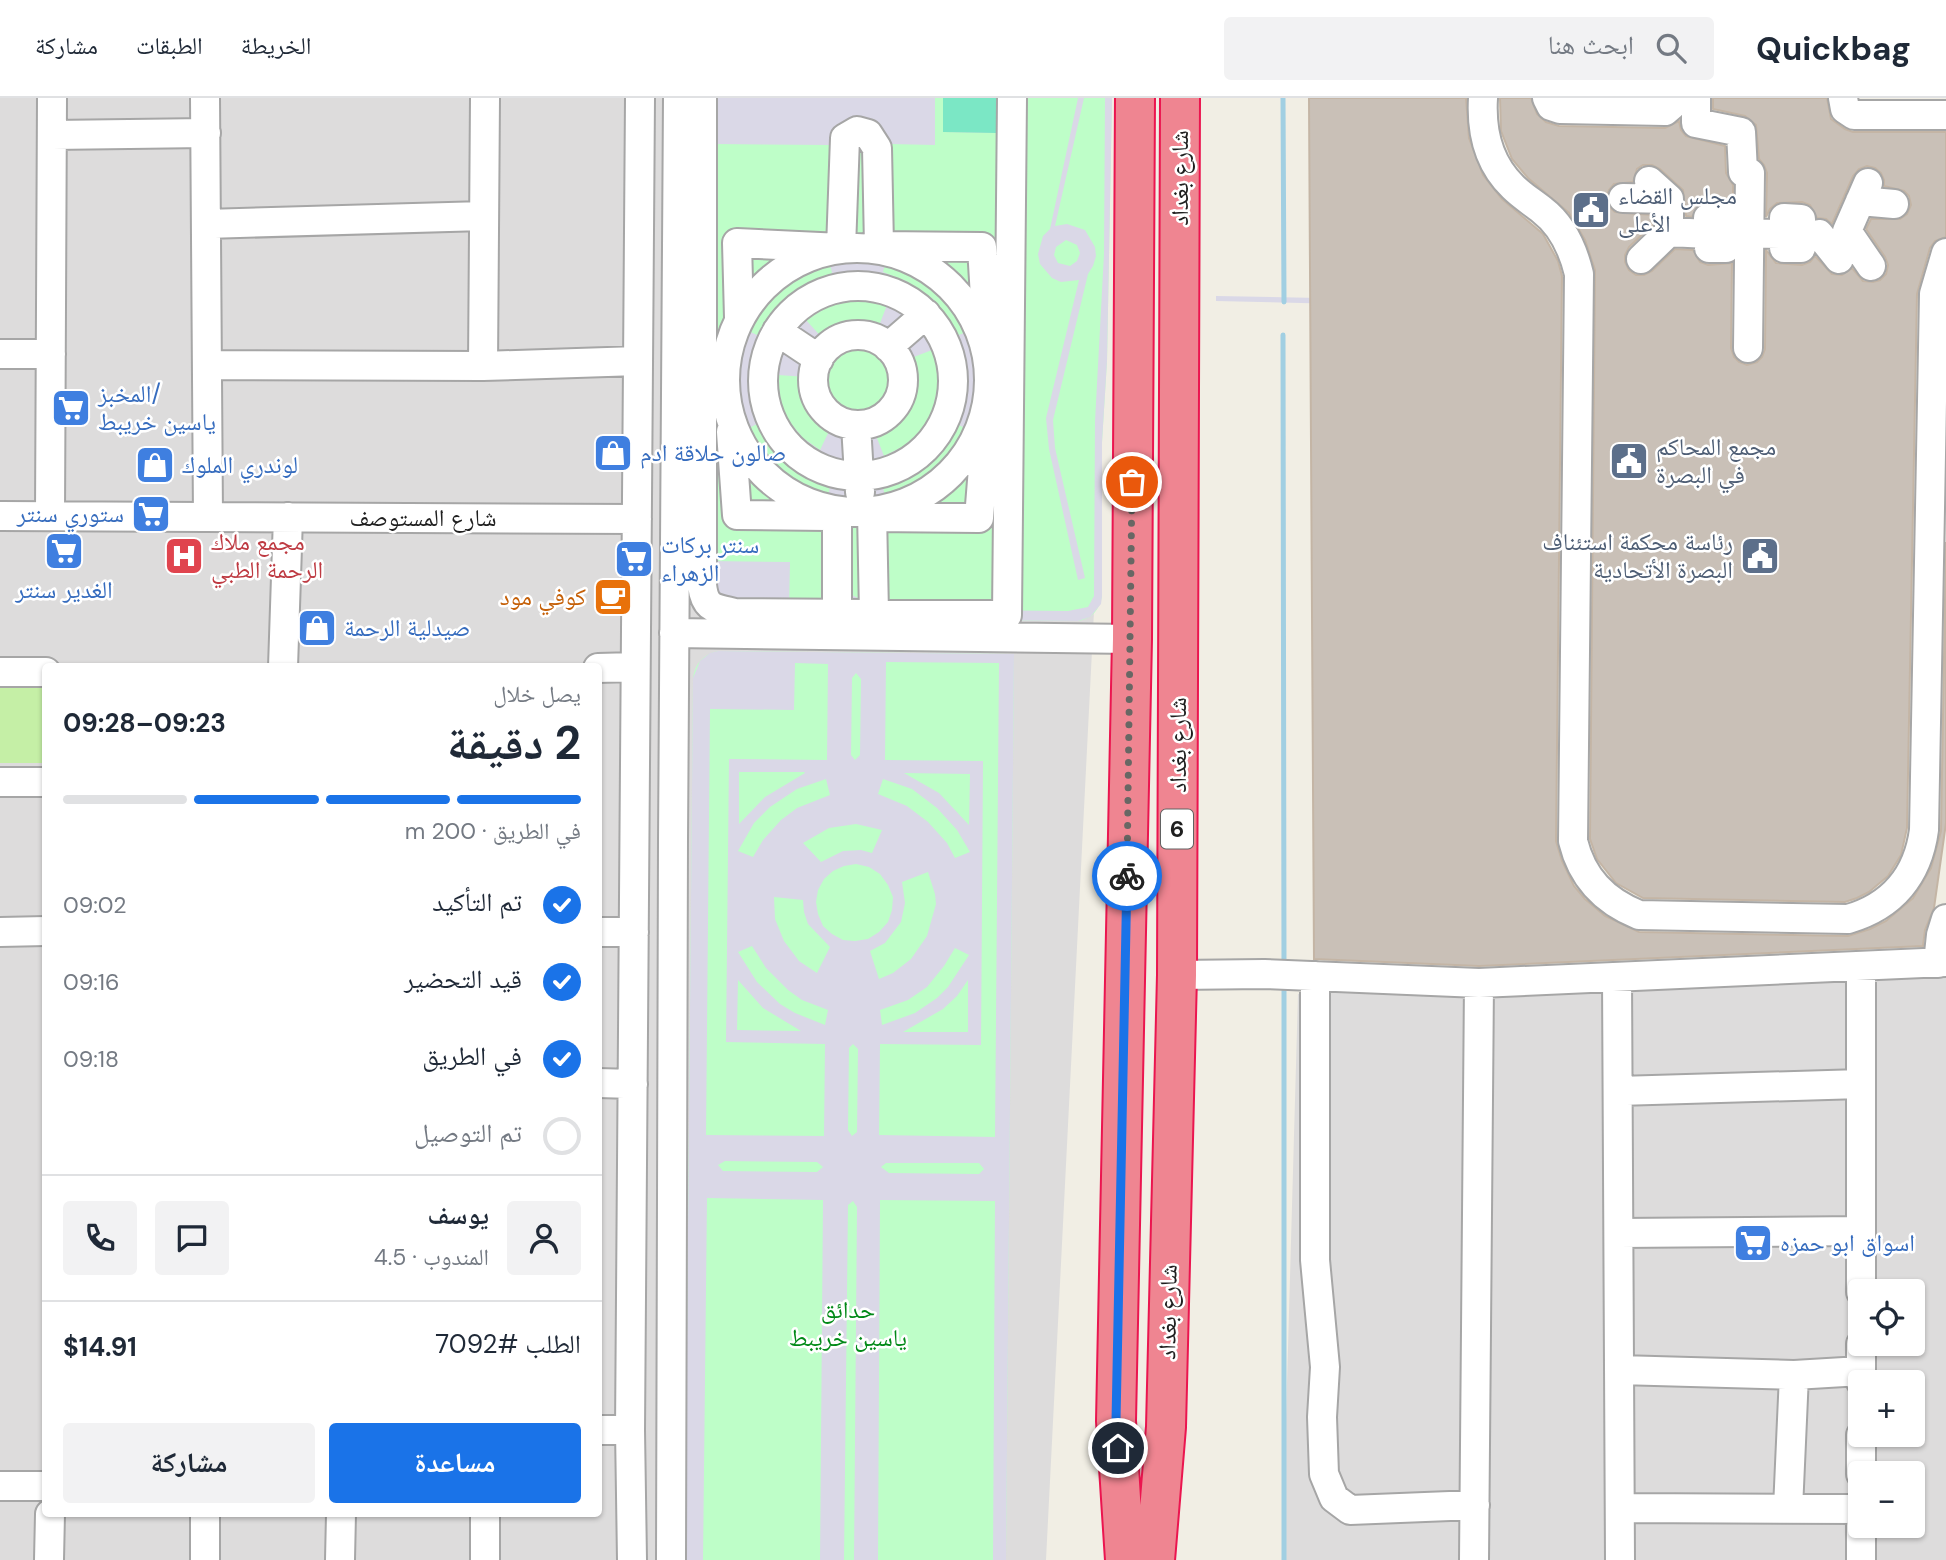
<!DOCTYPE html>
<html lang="ar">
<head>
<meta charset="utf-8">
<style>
	:root { --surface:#fff; --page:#f2f2f3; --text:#1f2937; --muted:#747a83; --line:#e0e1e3; --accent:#1a73e8 }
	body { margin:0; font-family:"DM Sans","Noto Naskh Arabic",sans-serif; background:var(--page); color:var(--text); direction:rtl; height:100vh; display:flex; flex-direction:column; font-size:26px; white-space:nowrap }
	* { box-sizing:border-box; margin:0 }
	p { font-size:23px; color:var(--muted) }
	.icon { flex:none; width:38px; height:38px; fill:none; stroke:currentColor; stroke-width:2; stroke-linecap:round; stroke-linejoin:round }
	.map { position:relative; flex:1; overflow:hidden; direction:ltr }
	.side { position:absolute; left:42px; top:565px; width:560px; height:854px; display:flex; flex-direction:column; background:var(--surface); border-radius:7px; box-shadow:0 2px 5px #0004; direction:rtl }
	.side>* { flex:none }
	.controls { position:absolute; left:1848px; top:1181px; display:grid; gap:14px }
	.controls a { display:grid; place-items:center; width:77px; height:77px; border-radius:7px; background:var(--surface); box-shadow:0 2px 5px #0004; font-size:35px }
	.pin { position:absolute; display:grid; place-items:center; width:60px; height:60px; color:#fff; margin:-30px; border:4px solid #fff; border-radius:50%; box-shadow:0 2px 7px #0007 }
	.courier { position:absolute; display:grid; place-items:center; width:70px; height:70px; margin:-35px; border:5px solid #1a73e8; border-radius:50%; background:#fff; color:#222; box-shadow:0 2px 9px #0007 }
	.head em { font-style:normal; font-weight:700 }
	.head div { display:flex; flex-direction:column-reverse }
	.head { display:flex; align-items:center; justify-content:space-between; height:119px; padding:0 21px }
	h1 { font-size:46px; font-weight:700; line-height:52px }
	.bar { display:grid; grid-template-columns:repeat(4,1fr); gap:10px 7px; align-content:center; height:84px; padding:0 21px }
	.bar i { height:9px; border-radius:5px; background:var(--line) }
	.bar .selected { background:var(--accent) }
	.bar p { grid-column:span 4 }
	.line { display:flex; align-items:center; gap:18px; padding:0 21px; border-top:2px solid var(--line) }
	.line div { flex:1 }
	.round { display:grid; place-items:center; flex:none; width:74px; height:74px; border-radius:7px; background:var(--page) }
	ol { padding:0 21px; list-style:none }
	li { display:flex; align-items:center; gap:21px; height:77px }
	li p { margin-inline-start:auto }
	li .icon { padding:7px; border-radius:50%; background:var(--accent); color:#fff; stroke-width:4 }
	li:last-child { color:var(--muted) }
	li i { width:38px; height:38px; border:4px solid var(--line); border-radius:50% }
	.primary-button { display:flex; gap:14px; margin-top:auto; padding:14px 21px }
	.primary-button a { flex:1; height:80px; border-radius:7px; background:var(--accent); color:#fff; font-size:28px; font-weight:700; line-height:80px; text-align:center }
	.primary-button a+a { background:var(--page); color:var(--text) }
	header { display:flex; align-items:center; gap:42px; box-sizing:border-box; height:98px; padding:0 35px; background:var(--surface); border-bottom:2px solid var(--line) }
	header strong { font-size:33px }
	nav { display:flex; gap:38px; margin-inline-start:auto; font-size:24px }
	.search { width:490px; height:63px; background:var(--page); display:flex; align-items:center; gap:18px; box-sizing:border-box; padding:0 24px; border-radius:7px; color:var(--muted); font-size:26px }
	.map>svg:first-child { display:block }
</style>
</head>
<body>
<header>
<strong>Quickbag</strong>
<div class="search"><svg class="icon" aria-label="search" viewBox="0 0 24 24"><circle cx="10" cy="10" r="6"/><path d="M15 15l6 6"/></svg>ابحث هنا</div>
<nav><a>الخريطة</a><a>الطبقات</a><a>مشاركة</a></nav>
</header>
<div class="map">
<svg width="1946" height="1462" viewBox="0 0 1946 1462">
	<rect width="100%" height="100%" fill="#f1eee4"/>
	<path fill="#dddcdc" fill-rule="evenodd" d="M0,0H1098L1094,513L1046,1462H0ZM46,569H598V1416H46Z
		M1946,864V1462H1282L1298,896ZM1860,1194H1913V1246H1860ZM1860,1284H1913V1337H1860ZM1860,1376H1913V1428H1860Z"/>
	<path fill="#c5efa6" d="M0,585L45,586V665H0Z"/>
	<path fill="#befec8" d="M697,0H943V34L995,35L997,0H1112L1107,263L1102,344V498C1100,511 1092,521 1078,523L723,520L694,494Z
		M718,553L1014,556L1006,1462H685L693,580C695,566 703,556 718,553Z"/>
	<path fill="#7be7c5" d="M943,0H997L996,35L943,34Z"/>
	<path fill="#dad8e7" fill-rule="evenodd" d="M697,0H935V47L890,46L889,140L988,142L986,426L886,425L885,511L1068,513L1088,509L1094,498L1095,323L1104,156L1105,0H1112L1107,263L1102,344V498L1101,506L1090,519L1078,523L723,520L694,494ZM858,44L864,50V136L859,139L854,136ZM714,46L830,47L828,139H731L729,423L825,425L826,511L789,510L790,464L710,463ZM743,151L798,158L768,177L751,196ZM911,154H975L974,204L959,187L940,170ZM828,158L832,175L795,192L774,211L757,237L742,230L761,200L786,178L806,166ZM887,159L914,169L941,187L962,210L973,231L959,237L933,201L906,183L883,174ZM858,202L887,207L877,233L857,230L847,232L825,243L806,222L831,207ZM856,243L869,244L881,249L891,258L897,269L899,282L897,295L891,307L881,316L868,321H855L843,318L833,311L825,300L821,288V275L825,263L833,253L843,246ZM932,252L936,264L938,287L931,319L923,331L904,348L884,358L873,330L889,323L903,307L909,284L906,262ZM778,277L807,279L808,296L813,307L832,327L820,352L803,340L788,322L780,303ZM757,326L774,355L789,369L807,381L830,388L827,404L797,393L765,368L743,333ZM959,327L972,334L958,359L945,374L917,394L886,404L883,389L909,380L930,366L945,349ZM742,359L768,388L800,407L740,410ZM970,363L972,411L909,409L939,394L953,383ZM856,424L860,425V499L858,500L852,497L850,493L852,430Z
		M1078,0H1084L1055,128L1067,126L1085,132L1095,149L1096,158L1093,168L1088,176L1053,322L1055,350L1085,480L1078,482L1049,351L1046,320L1079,182L1061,184L1052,180L1040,166L1038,156L1043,138L1050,131ZM1066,142L1077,147L1080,155L1077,163L1070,168L1058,165L1054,157L1056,149Z
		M1216,198L1320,200L1343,206L1216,203Z
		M718,553L1014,556L1006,1462H993L995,1103L880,1102L878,1462H854L857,1109L853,1103L848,1107L844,1462H820L823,1102L707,1100L703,1462H685L693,580L700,563L710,555ZM886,564L999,565L995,1039L879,1037L880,946L981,947L983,663L885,662ZM795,565L828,566L827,662L729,661L726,944L825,946L824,1038L706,1037L710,611L794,612ZM856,575L861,581L860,657L855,662L851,657L852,580ZM739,674H804L805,675L765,699L739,726ZM904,675L970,676L969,727L939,695ZM826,681L830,697L797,710L781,722L763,742L753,759L738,753L754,725L770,709L797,691ZM883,681L912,691L937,710L957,732L970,754L955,760L947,745L928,724L907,708L878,696ZM856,726L882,732L872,755L861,752L843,753L821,764L803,745L829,730ZM856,766L869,769L880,776L888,787L893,799L892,812L888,824L879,834L868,841L855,843L843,842L832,836L823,828L818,816L816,804L818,792L824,781L833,773L844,768ZM928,774L935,796L936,806L927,838L911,861L893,875L879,881L870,853L885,845L901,824L905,805L902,784ZM774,799L803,802L804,814L808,826L830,849L817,875L799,863L784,843L775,821ZM752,848L766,870L788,892L802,902L828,912L825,927L795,915L780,906L757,884L738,854ZM955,850L969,857L948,889L937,900L915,915L882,927L880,912L908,902L927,889L944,868ZM738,882L763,910L801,933L737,932ZM968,882V934H903L943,911L957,898ZM853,946L858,951L857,1034L852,1038L848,1032L849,950ZM725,1063L817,1064L823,1069L817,1074L723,1073L718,1067ZM886,1065H979L984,1071L979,1076L889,1075L881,1069Z"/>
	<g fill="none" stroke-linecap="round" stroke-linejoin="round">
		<path stroke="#a1cfe2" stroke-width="5" d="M1283,0L1284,204
			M1283,237L1284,867
			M1284,884V1462"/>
	</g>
	<path fill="#c9c0b7" stroke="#c4b5a5" stroke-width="2" d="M1309,0H1466L1469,40L1483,77L1502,101L1543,136L1558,163L1562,178L1556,743L1562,763L1574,788L1585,801L1605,818L1639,834L1848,838L1870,831L1886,823L1913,800L1931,770L1941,733L1946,444V725L1934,810L1925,832L1923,848L1479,868L1314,861Z
		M1500,0H1531L1537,16L1546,24L1559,28L1665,30L1679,23L1681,32L1686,38L1725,48L1726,75L1733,87V104H1706L1699,106L1692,119L1686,118L1683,92L1660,71L1652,67H1643L1637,71L1633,84L1614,86L1609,92L1606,100L1609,109L1615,114L1652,117V127L1629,149L1625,157V164L1629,172L1636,177H1644L1652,173L1675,151L1693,152L1700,164L1708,167L1732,165L1731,250L1734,259L1739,264L1747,267L1757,264L1762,259L1765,251L1766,152L1776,165L1802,167L1810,164L1815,158L1832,176L1842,177L1852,170L1863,183L1873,184L1880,182L1886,176L1888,167L1885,159L1866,131L1871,121H1900L1907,116L1911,107L1909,98L1904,93L1884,88V82L1881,75L1875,70L1867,68L1859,71L1853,78L1832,126L1826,121L1817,120L1810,107L1802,104L1777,105L1770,111L1766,119L1767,75L1764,67L1759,61L1756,27L1745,18L1713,11V0H1827L1831,21L1845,31L1853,34H1946V139L1935,143L1930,150L1917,196L1907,730L1901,757L1888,778L1869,794L1857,800L1845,804L1643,800L1616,785L1597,761L1590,741L1595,172L1585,142L1569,115L1528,80L1512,61L1501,33Z"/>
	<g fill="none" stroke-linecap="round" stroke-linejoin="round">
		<g stroke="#a6a6a6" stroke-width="32">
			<path id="minor" d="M205,0L208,419
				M702,0V487C705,511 714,510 735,515L1007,517L1012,0
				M1483,0C1481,33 1488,65 1513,89C1522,98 1532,104 1542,112C1563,128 1573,151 1579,176L1573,743C1582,780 1604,803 1639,817L1848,821C1893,808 1918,777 1924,732L1934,196L1946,155
				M1547,0L1551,8L1560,11L1665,13L1672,7L1675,0
				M1696,0V25L1741,34L1743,74L1750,75L1748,250
				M1843,0L1845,11L1854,17H1946
				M52,37L206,35
				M1649,83L1669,101V134L1708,136
				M1868,85L1847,133L1871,168
				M1623,100L1669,101
				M1860,103L1894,106
				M1784,120L1801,121V150H1784Z
				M206,126L484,118
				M1727,135L1726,150H1709L1708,120L1727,119V135L1784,136
				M1819,136L1839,161
				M725 282a132 132 0 1 1 264 0a132 132 0 1 1-264 0Z
				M1641,161L1669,134
				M763 283a95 95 0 1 1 190 0a95 95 0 1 1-190 0Z
				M739,220L737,145L841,150L845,40L857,33L868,36L877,50L879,148L982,149L990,283L979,420L872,419
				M777,233L819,261
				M813 282a45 45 0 1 1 90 0a45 45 0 1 1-90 0Z
				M888,249L926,216
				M0,256H51
				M207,267L483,268L638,263
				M483,268L485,0
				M856,327L860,394
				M731,334L737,417L827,418
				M872,414L874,516
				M0,418L637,421
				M50,418L52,0
				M837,516V413
				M674,535L1132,541
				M283,569L288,419
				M598,570L635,569
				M0,574H46
				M0,684H46
				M0,834L46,833
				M598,834H634
				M1938,865L1941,837L1946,821
				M1177,877L1264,876L1479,885L1946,864
				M1315,878V1162L1325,1269L1322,1319L1324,1376L1334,1400L1350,1412L1475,1407
				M1617,879L1620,1462
				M598,985L633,986
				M1618,993L1861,986
				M1619,1135L1861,1133
				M1861,1194V868
				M1619,1272L1794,1277L1861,1273
				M1861,1284V1246
				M598,1332H630
				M1861,1376V1337
				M0,1388H46
				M1620,1410L1860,1411
				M1788,1411L1794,1277
				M49,1462L50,1416
				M205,1462V1416
				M340,1462L341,1416
				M485,1462V1416
				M632,1462L630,1332L640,0
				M671,1462L673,742L678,0
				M1474,1462L1479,885
				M1861,1462V1428"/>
		</g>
		<g stroke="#eb154f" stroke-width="42">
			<path id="highway" d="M1125,1462L1116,1323L1132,541L1135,0
				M1155,1462L1166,1329L1177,877L1180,0"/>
		</g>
		<use href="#minor" stroke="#fff" stroke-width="28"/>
		<use href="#highway" stroke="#ef8591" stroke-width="38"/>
	</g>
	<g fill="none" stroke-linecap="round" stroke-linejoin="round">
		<path stroke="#686764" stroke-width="7" stroke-dasharray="0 12.6" d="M1127,778L1132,384"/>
		<path stroke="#1a73e8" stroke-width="9" d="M1118,1350L1116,1323L1127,778"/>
	</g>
	<defs>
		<g id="civic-square" transform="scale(2.0125)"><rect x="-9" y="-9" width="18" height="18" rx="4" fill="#5c6f8a" stroke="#fff"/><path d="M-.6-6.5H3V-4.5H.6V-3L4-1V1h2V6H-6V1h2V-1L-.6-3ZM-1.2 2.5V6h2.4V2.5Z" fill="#fff"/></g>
		<g id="supermarket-square" transform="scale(2.0125)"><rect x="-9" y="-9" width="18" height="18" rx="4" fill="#3f7fe0" stroke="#fff"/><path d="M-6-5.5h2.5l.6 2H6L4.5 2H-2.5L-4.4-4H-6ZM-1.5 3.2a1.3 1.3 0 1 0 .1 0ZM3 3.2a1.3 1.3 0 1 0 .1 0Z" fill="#fff"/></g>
		<g id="shop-square" transform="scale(2.0125)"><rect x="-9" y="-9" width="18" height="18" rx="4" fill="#3f7fe0" stroke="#fff"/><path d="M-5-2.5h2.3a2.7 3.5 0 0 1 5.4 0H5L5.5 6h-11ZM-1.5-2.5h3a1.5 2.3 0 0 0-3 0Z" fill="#fff"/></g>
		<g id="hospital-square" transform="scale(2.0125)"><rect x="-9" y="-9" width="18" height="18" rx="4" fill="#e0444e" stroke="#fff"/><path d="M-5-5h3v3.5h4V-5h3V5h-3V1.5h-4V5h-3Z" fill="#fff"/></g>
		<g id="cafe-square" transform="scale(2.0125)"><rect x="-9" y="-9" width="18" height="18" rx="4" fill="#e8710a" stroke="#fff"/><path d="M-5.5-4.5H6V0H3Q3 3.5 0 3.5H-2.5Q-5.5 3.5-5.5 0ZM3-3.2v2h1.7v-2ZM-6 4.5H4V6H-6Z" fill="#fff"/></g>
	</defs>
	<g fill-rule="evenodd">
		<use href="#civic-square" x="1591" y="112"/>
		<use href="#supermarket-square" x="71" y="310"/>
		<use href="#shop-square" x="613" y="355"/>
		<use href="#civic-square" x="1629" y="363"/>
		<use href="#shop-square" x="155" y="367"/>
		<use href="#supermarket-square" x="151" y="416"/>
		<use href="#supermarket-square" x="64" y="453"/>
		<use href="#hospital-square" x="184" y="458"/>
		<use href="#civic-square" x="1760" y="458"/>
		<use href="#supermarket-square" x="634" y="461"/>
		<use href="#cafe-square" x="613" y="499"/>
		<use href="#shop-square" x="317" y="530"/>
		<use href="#supermarket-square" x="1753" y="1145"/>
	</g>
	<g text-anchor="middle" stroke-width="5" stroke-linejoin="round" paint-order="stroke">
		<rect fill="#fff" stroke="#626262" stroke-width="2" x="1161" y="711.5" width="32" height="39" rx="5"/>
		<g font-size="23" font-weight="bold" fill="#1f1f1f">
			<text x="1177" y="739">6</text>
		</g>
		<g font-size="24" fill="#1f1f1f" stroke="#fff">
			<text transform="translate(1180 80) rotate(-90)" y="8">شارع بغداد</text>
			<text x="423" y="428">شارع المستوصف</text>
			<text transform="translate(1178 647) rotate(-90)" y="8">شارع بغداد</text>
			<text transform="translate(1168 1214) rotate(-89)" y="8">شارع بغداد</text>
		</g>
		<g font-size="24" fill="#4e5e75" stroke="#fff" text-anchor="start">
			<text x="1618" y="106">مجلس القضاء<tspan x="1618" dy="28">الأعلى</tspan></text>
			<text x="1656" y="357">مجمع المحاكم<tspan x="1656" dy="28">في البصرة</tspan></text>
			<text x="1733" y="452" text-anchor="end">رئاسة محكمة استئناف<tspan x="1733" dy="28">البصرة الأتحادية</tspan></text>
		</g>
		<g font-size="24" fill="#366cbe" stroke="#fff" text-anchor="start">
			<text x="98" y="304">المخبز/<tspan x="98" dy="28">ياسين خريبط</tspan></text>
			<text x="640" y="363">صالون حلاقة ادم</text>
			<text x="182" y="375">لوندري الملوك</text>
			<text x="124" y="424" text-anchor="end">ستوري سنتر</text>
			<text x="661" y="455">سنتر بركات<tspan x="661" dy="28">الزهراء</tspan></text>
			<text x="64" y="500" text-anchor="middle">الغدير سنتر</text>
			<text x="344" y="538">صيدلية الرحمة</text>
			<text x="1780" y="1153">اسواق ابو حمزه</text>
		</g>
		<g font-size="24" fill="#be3a42" stroke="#fff" text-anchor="start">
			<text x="211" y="452">مجمع ملاك<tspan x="211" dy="28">الرحمة الطبي</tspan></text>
		</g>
		<g font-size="24" fill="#c56008" stroke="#fff" text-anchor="end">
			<text x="586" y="507">كوفي مود</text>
		</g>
		<g font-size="24" fill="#018917" stroke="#fff">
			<text x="848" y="1220">حدائق<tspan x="848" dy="28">ياسين خريبط</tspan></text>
		</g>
	</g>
</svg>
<div class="controls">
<a><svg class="icon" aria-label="locate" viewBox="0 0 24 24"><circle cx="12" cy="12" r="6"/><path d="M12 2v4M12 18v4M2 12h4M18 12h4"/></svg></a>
<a>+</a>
<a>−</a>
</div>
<div class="pin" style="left:1132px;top:384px;background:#ea580c"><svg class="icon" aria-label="bag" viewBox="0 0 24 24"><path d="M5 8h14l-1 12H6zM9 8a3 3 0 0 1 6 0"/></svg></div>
<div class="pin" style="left:1118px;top:1350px;background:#1f2937"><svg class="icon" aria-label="home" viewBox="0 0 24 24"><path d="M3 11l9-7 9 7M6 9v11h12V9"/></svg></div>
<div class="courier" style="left:1127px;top:778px"><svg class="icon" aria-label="bike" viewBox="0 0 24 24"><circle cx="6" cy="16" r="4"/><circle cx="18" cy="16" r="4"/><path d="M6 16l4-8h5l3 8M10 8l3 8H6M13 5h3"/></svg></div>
<section class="side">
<div class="head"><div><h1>2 دقيقة</h1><p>يصل خلال</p></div><em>09:23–09:28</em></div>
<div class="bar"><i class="selected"></i><i class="selected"></i><i class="selected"></i><i></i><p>في الطريق · 200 m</p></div>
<ol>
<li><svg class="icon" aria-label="check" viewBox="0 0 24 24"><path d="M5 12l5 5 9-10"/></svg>تم التأكيد<p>09:02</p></li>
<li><svg class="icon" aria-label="check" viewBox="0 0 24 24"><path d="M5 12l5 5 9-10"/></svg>قيد التحضير<p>09:16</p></li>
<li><svg class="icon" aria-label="check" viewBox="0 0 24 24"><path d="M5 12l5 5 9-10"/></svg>في الطريق<p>09:18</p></li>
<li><i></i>تم التوصيل</li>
</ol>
<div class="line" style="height:126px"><a class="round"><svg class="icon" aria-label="person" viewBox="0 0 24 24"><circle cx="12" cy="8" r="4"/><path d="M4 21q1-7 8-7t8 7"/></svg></a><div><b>يوسف</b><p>المندوب · 4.5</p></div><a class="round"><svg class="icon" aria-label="chat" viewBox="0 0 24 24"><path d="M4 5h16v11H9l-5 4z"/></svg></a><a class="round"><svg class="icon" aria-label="phone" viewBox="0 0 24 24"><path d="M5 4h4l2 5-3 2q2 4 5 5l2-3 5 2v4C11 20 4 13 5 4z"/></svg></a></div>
<div class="line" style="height:91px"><div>الطلب #7092</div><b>$14.91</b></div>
<div class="primary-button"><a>مساعدة</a><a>مشاركة</a></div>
</section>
</div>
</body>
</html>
